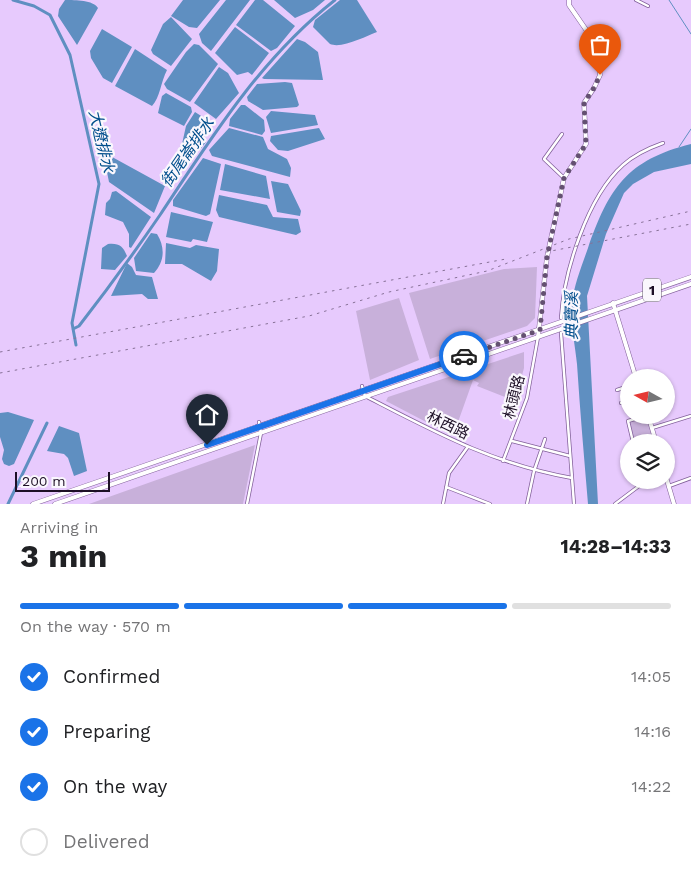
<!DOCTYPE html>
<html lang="en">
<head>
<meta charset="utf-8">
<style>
	:root { --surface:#fff; --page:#f2f2f2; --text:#202124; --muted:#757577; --line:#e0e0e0; --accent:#1a73e8 }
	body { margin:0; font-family:"Work Sans","Noto Sans TC",sans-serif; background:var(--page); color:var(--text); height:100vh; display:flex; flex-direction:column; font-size:19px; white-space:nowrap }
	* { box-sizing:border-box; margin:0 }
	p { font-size:16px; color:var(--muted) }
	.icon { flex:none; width:28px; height:28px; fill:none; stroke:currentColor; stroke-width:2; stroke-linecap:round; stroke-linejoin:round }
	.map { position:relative; height:504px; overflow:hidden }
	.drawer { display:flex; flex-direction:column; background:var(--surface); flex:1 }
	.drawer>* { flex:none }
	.needle { width:32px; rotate:278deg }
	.tools { position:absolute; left:620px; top:369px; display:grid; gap:10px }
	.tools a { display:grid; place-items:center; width:55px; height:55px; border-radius:50%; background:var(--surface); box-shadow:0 1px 4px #0004; font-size:25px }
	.scale { position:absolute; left:15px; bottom:12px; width:95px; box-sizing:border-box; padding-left:5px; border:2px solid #1d0f26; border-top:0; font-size:14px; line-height:18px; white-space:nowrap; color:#1d0f26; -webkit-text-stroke:4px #faf7fd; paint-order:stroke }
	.pin { position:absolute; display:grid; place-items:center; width:42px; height:42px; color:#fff; margin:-51px -21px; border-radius:50% 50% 50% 0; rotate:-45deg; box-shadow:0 0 5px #0007 }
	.pin .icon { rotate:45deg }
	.courier { position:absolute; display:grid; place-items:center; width:50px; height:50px; margin:-25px; border:4px solid #1a73e8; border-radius:50%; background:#fff; color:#222; box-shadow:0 1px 6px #0007 }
	.summary em { font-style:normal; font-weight:700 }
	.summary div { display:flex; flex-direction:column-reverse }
	.summary { display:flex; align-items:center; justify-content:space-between; height:85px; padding:0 20px }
	h1 { font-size:32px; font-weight:700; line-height:38px }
	.bar { display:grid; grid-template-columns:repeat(4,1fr); gap:8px 5px; align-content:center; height:60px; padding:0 20px }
	.bar i { height:6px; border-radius:4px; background:var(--line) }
	.bar .on { background:var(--accent) }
	.bar p { grid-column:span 4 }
	ol { padding:0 20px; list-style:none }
	li { display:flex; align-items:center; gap:15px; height:55px }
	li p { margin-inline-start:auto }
	li .icon { padding:5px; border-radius:50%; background:var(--accent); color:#fff; stroke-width:4 }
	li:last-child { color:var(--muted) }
	li i { width:28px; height:28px; border:2px solid var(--line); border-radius:50% }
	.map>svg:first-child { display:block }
</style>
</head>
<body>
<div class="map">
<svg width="691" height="504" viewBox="0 0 691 504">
	<rect width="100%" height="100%" fill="#e7cafd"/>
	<path fill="#c8b0da" d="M537,267L535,318L527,326L430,359L409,293L504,269Z
		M399,298L419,360L370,380L356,311Z
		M524,352V368L515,401L477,386L479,383L473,380L453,436L386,401L388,397Z
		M647,417L654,442H635L629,422Z
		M255,445L243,504H89Z"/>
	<path fill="#5f8fc1" d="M65,0C76,0 93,0 98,8L77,45L58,16L59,9Z
		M183,0H220L197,28L189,27L171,16Z
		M226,0H250L211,51L202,43L199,34Z
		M255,0H263L295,26L277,48L271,51L236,25Z
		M274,0H325L313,10L295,18Z
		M340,0H357L377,32C366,36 342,49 330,44L313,27L315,20Z
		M171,17L192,39L171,66L153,54L151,50L163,24Z
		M235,27L269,53L252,75L248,72L237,75L215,53Z
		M102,29L132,47L112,83L103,78L91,58L90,51Z
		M297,39L305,42L318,52L323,80L264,79L262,78Z
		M194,44L199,45L218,64L190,102L167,89L164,84L186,52Z
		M135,49L167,70C161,81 160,98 152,106L115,86Z
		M219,67L228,73L239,93L216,119L194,103Z
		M285,82L292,83L299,105L297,107L263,110L248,101L247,97L257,84Z
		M166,93L191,107L192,112L184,126L158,113L162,96Z
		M241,105H245L264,120L265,131L262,135L229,126L230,119Z
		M271,111L315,115L318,125L271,133L266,117Z
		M195,112L212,123L204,138L206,142L199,151C193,151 185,151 182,144L186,126Z
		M229,128L263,137L268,149L287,159L291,168L290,177L212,156L209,150Z
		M319,128L325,139L288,151L278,150L270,141L271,136Z
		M691,144V164L654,172L633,184L624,193L606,234L587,296L598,504H588C584,457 580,410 577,364C575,344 570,322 572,303C574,285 582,265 588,248C609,188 627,160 691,144Z
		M103,152L165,186L154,213L109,182Z
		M203,158L221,164L210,214L206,216L173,206V200Z
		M225,164L266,176L270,199L220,190Z
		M271,181L288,184L301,211L300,216L277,212Z
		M116,191L151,217L131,248L129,247V234L123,222L105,215L106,203L110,199L112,192Z
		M219,195L267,205L273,217L298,219L301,232L296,235L219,217L216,210Z
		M171,212L213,222L207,242L193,239L191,242L166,237Z
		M151,233L157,234C165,247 165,261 154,273L136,271L134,258Z
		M166,243L190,248L196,245L219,249L217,271L211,281L182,264H165Z
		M108,244C119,243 123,246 127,256L115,270L101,269L102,248Z
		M127,263L132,267L136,275L152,277L158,299H148L142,294L111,296Z
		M8,412L34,420L14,464L9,466L4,464L2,459L4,450L0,437V413Z
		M59,426L79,433L87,471L74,476L68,458L64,454L47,451Z"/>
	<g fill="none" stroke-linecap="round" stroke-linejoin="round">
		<path stroke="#5f8fc1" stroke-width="1" d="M669,0L691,34
			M679,147L691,129"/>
		<path stroke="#5f8fc1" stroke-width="3" d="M13,0L34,6L50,15L70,55L99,184L72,323L76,345
			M73,329L79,326C107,290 134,253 160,215C211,138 261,58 335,0
			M8,504L47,423"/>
		<g stroke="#82609a" stroke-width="4">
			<path id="street" d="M636,0L648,6
				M562,134L544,159L564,178
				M561,318C564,272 587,197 623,165C634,155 649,148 663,143
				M561,333L574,504
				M362,386L365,396C435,432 493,464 572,478
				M617,390L629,386
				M621,403L629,401
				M652,428L691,416
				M512,441L570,456
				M633,442L628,421L648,415
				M503,461L527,398L538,337
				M669,486L691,478
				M446,487L490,504
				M247,504L261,433L259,422
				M443,504L449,473L467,448
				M527,504L534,471L545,439
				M615,504L647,480"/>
		</g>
		<g stroke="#82609a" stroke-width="5">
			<path id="secondary" d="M613,303L636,378
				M538,337L547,257L564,178L586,144L584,103L594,88L600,75L598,58L589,34L569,5V0
				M648,415L656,442
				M666,477L674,504"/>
		</g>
		<g stroke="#82609a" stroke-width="5">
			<path id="primary" d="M33,504L691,277
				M55,504L691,284"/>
		</g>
		<use href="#street" stroke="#fff" stroke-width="2.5"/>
		<use href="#secondary" stroke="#fff" stroke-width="4"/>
		<use href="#primary" stroke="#fff" stroke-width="4"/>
		<path stroke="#877197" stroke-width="1" stroke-dasharray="2.5 5" stroke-linecap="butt" d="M546,252L691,224
			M0,352L506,259
			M0,373L309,316L389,292L487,271L569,239L691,211"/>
	</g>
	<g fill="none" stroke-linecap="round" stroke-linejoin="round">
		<path stroke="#645071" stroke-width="5" stroke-dasharray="0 9" d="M464,356L540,330L547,257L564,178L586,144L584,103L594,88L600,75"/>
		<path stroke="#1a73e8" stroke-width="6" d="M207,445L464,356"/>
	</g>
	<g text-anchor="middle" stroke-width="4.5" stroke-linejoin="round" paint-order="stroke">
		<rect fill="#faf7fd" stroke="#5f5566" stroke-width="1" x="643" y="278.5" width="18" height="23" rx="4"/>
		<g font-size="14" font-weight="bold" fill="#1d0f26">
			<text x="652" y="295">1</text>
		</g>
		<g font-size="15" fill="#1d0f26" stroke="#faf7fd">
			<text transform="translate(514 397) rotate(-76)" y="5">林頭路</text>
			<text transform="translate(448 425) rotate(26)" y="5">林西路</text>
		</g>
		<g font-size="16" font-style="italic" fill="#004e8c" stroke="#faf7fd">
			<text transform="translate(102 141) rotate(77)" y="6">大遼排水</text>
			<text transform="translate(187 152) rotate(-55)" y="6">街尾崙排水</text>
			<text transform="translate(571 316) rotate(-90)" y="6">典寶溪</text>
		</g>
	</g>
</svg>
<div class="tools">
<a><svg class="needle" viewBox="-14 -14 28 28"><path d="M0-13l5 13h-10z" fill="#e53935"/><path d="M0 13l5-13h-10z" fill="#757577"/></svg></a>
<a><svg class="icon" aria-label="layers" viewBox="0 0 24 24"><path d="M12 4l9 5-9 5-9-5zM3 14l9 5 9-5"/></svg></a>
</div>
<div class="scale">200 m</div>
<div class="pin" style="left:600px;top:75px;background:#ea580c"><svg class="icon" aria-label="bag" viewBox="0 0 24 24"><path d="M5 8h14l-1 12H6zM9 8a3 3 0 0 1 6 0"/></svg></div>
<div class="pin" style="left:207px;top:445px;background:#1f2937"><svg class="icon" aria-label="home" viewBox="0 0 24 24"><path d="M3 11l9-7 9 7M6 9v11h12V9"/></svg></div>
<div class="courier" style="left:464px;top:356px"><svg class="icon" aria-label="car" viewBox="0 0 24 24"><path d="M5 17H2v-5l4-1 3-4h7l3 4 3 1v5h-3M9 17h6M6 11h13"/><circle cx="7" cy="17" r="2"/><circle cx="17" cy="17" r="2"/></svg></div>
</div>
<section class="drawer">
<div class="summary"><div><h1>3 min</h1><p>Arriving in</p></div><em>14:28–14:33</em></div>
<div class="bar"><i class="on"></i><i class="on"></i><i class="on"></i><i></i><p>On the way · 570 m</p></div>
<ol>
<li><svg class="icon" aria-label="check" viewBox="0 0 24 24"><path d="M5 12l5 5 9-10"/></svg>Confirmed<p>14:05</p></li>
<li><svg class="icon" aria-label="check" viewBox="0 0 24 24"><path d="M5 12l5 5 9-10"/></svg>Preparing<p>14:16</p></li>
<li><svg class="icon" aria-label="check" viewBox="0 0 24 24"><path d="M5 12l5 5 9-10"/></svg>On the way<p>14:22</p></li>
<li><i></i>Delivered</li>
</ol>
</section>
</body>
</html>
